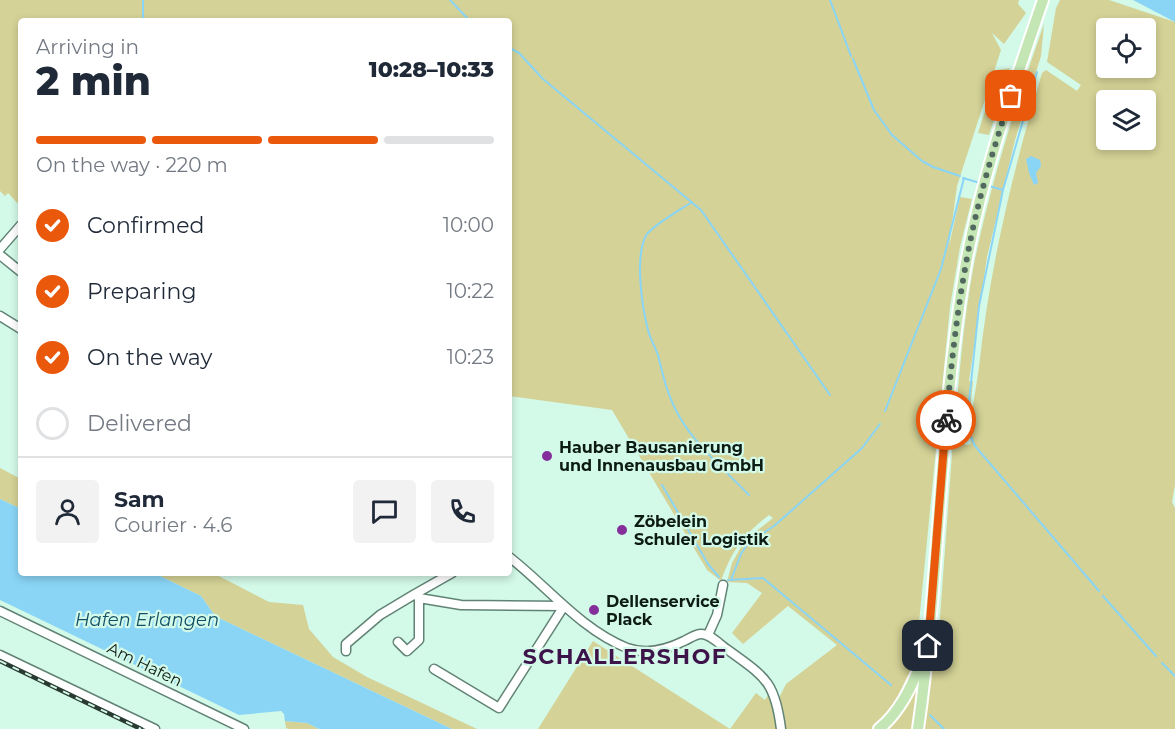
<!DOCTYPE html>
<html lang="en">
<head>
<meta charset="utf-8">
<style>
	:root { --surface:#fff; --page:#f2f2f3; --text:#1f2937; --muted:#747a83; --line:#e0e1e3; --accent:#ea580c }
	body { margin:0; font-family:Montserrat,sans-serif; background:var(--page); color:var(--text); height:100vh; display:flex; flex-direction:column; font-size:22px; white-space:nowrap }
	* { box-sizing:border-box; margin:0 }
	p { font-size:20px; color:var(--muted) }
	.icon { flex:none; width:33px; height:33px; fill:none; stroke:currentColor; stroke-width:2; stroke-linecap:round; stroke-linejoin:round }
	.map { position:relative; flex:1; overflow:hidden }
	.panel { position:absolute; left:18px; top:18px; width:494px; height:558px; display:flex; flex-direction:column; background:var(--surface); border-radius:6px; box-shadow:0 3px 9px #0003 }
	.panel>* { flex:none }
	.fabs { position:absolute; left:1096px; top:18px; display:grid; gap:12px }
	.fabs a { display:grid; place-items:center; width:60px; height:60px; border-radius:6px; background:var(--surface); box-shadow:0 3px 9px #0003; font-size:30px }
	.pin { position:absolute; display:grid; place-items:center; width:51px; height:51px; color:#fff; margin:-26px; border-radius:12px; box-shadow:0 3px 9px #0006 }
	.courier { position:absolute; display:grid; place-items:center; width:60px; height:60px; margin:-30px; border:4px solid #ea580c; border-radius:50%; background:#fff; color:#222; box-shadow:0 2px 8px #0007 }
	.head em { font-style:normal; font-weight:800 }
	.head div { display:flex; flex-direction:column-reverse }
	.head { display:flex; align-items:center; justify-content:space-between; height:102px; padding:0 18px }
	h1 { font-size:39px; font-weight:800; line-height:45px }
	.bar { display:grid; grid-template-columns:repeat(4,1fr); gap:9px 6px; align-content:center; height:72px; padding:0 18px }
	.bar i { height:8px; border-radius:4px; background:var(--line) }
	.bar .on { background:var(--accent) }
	.bar p { grid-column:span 4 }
	.line { display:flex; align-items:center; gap:15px; padding:0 18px; border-top:2px solid var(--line) }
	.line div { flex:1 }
	.round { display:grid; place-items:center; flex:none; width:63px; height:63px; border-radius:6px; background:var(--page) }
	ol { padding:0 18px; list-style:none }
	li { display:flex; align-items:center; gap:18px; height:66px }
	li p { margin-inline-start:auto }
	li .icon { padding:6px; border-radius:50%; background:var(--accent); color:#fff; stroke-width:4 }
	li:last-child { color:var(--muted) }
	li i { width:33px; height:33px; border:3px solid var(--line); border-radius:50% }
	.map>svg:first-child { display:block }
</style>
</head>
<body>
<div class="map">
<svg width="1175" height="729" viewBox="0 0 1175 729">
	<rect width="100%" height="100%" fill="#d3f9e8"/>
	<path fill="#d4d296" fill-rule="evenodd" d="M0,0H1019L1018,4L1026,13L1004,44L992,33L1001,50L957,186L949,246L960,197L972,199L960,247L950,307L916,653L910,675L917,679L939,631L953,440L967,445L971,444C969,419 976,391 979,367C990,265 1013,171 1042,73L1046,70L1077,91L1081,85L1047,62L1056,8L1060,0H1109L1175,22V485L1172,502L1175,508V729H538L593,641L730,729L756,693L765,700L774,685L779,698L786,684L837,645L788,606L743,644L732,633L762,593L747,583L727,582L732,563L745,540L773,518L769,515C743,535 732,550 721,581L707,570L612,410L509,396L508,21H21V207L8,193L5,196L0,191ZM1107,28H1146V68H1107ZM1107,100H1146V140H1107Z
		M1044,24L1041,56L1015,140L987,257L969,381H973L968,428L965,436H954C959,379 963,321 974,264C991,182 1016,103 1044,24Z
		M1010,68L989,135L978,133L998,70Z
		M0,468L21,479V509L0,499Z
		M154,573H213L269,602L303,605L309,629L333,657L367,677L477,729H452L221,619L213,613L201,596Z
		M285,721L307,723L319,729H289L286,728Z"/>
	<path fill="#8ad5f6" d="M1133,0H1175V22Z
		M1031,156L1040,160L1041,166L1036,173L1038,183L1034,185L1029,173L1026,159Z
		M0,499L21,509V573H154L201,596L213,613L221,619L452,729H319L307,723L285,721L284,714L281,711L239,715L0,600Z"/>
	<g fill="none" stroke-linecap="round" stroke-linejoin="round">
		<path stroke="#8ad5f6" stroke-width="2" d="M143,0V21
			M450,0L470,21
			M830,0L851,56
			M508,47L519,53L543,79L701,210L830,395
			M853,59L874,110L892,135L922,161L933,167L960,176
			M963,178L980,183
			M989,186L1003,190L1037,72
			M692,202C680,210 656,223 647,234C634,254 642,307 648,330C650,338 655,347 658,355C663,376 668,397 679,416C696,446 725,470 749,495
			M885,411L941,269L964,178
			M955,419L967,421L979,306L1003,190
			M967,434V422
			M971,437L975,446L1099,591
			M662,485L708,564L719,577
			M728,580L763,578L891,685
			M731,580L741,554L748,543L774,526L844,464L862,448L880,424
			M1103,596L1156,656
			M1162,663L1175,676
			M930,715L944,729"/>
		<g stroke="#618375" stroke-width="11">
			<path id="minor" d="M0,249L21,225
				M0,255L21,272
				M0,316L21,329
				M508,556C547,586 580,629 627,648C647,655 666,650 684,641C689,639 695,634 701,634C711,634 720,645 728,650C765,677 775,681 781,729
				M415,594L452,573
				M0,611L244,729
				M708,635L717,615L723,585
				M398,642L407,651L419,640V598
				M346,651V644L380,615L415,594L419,598L461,605L564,606
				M0,655L155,729
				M434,669L499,708L564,606"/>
		</g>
		<g stroke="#fff" stroke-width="14">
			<path id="major" d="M879,729C902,710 912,684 924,657
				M918,729C940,576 939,421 965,269C981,177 1013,88 1043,0"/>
		</g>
		<use href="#minor" stroke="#fff" stroke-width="8"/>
		<use href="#major" stroke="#c4e6b5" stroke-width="10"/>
		<g stroke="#293a33" stroke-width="4.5">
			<path id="rail" d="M0,661L141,729"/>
		</g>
		<use href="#rail" stroke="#d3f9e8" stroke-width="2" stroke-dasharray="7" stroke-linecap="butt"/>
	</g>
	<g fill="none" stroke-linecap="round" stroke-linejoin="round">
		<path stroke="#52695f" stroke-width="6" stroke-dasharray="0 10.8" d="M946,420C951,369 956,319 965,269C975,210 992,152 1011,96"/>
		<path stroke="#ea580c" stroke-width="8" d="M928,646L946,420"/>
	</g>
	<g fill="#842e9c" stroke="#d3f9e8" stroke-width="2">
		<circle cx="547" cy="456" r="6"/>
		<circle cx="622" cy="530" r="6"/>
		<circle cx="594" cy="610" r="6"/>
	</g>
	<g text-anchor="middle" stroke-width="4.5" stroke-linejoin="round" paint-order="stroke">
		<g font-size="16" font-weight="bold" fill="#0d1b15" stroke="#d3f9e8" text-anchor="start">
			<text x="559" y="453">Hauber Bausanierung<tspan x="559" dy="18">und Innenausbau GmbH</tspan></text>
			<text x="634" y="527">Zöbelein<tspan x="634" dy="18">Schuler Logistik</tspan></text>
			<text x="606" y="607">Dellenservice<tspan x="606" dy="18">Plack</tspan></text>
		</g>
		<g font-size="16" fill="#0d1b15" stroke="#d3f9e8">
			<text transform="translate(145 664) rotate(26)" y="6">Am Hafen</text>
		</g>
		<g font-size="18" font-style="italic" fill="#115066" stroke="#d3f9e8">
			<text x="147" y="626">Hafen Erlangen</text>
		</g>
		<g font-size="22" font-weight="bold" letter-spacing="1.5" fill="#3d1449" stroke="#d3f9e8">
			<text x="625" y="664">SCHALLERSHOF</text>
		</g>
	</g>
</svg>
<div class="fabs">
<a><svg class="icon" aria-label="locate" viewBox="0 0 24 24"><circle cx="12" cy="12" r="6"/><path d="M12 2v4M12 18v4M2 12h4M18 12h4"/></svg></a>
<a><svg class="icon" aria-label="layers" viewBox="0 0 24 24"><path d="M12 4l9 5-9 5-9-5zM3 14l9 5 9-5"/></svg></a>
</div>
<div class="pin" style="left:1011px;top:96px;background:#ea580c"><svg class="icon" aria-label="bag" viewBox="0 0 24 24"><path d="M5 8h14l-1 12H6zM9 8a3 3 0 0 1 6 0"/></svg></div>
<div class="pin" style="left:928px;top:646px;background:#1f2937"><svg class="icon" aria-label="home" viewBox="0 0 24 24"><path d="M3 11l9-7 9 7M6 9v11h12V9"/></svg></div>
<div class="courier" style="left:946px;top:420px"><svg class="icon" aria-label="bike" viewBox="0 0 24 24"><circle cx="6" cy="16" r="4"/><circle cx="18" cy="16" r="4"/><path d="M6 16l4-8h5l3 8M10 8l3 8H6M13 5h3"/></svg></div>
<section class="panel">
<div class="head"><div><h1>2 min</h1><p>Arriving in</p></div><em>10:28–10:33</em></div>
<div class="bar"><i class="on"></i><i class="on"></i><i class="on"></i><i></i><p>On the way · 220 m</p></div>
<ol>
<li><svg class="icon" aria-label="check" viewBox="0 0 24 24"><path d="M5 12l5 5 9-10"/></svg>Confirmed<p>10:00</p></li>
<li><svg class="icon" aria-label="check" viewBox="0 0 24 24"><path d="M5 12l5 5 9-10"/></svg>Preparing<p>10:22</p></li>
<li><svg class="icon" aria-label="check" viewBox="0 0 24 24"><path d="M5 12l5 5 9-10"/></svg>On the way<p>10:23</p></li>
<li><i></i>Delivered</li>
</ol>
<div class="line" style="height:108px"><a class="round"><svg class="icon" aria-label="person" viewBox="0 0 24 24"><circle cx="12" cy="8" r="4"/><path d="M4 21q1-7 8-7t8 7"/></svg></a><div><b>Sam</b><p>Courier · 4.6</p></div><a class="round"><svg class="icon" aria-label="chat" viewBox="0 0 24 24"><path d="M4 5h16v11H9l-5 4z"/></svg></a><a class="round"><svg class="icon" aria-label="phone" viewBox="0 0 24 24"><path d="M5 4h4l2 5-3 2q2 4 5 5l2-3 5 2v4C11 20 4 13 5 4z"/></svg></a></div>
</section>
</div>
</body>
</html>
